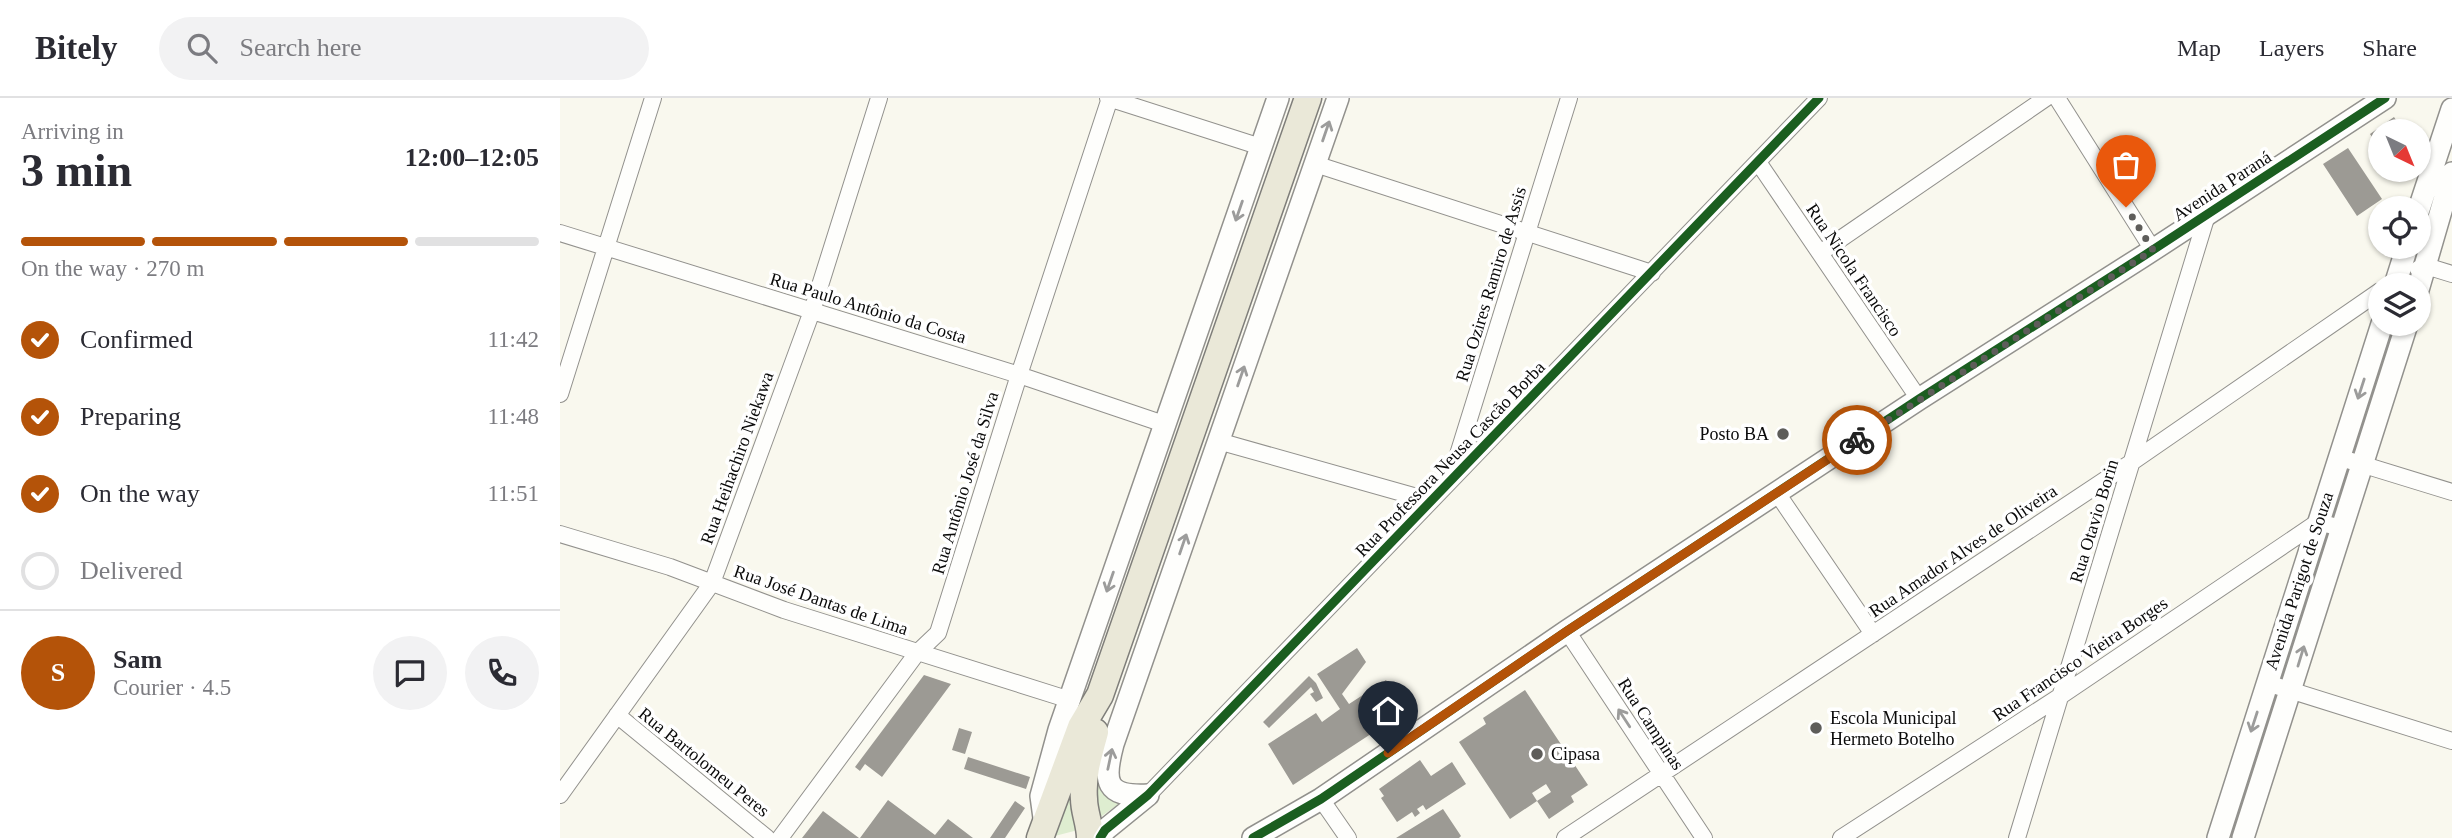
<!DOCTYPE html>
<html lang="en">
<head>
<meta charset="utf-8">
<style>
	:root { --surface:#fff; --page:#f2f2f3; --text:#2b2b33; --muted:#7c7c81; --line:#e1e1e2; --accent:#b45309 }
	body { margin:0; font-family:Georgia,serif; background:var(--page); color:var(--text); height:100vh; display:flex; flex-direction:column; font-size:26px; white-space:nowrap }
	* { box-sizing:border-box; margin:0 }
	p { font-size:23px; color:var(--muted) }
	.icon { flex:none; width:38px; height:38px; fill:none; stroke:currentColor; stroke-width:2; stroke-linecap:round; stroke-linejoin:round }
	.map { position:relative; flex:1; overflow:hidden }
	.details { display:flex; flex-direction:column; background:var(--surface); width:560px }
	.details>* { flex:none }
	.needle { width:46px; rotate:137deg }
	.controls { position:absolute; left:1808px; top:21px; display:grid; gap:14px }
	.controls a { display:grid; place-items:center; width:63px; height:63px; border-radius:50%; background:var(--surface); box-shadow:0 2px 5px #0004; font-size:35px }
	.pin { position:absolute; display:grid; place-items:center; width:60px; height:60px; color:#fff; margin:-72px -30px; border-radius:50% 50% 50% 0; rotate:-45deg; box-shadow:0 0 7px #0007 }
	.pin .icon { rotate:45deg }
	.courier { position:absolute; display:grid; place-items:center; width:70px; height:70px; margin:-35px; border:5px solid #b45309; border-radius:50%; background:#fff; color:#222; box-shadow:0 2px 9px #0007 }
	.overview em { font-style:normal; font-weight:700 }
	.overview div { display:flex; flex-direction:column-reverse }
	.overview { display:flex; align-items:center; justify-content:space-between; height:119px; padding:0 21px }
	h1 { font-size:46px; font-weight:700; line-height:52px }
	.bar { display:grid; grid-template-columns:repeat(4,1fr); gap:10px 7px; align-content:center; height:84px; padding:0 21px }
	.bar i { height:9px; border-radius:5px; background:var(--line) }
	.bar .on { background:var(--accent) }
	.bar p { grid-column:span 4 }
	.line { display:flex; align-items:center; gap:18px; padding:0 21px; border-top:2px solid var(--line) }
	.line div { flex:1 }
	.round { display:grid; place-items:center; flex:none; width:74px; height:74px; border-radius:37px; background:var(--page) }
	ol { padding:0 21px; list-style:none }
	li { display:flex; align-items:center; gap:21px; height:77px }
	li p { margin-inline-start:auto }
	li .icon { padding:7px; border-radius:50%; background:var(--accent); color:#fff; stroke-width:4 }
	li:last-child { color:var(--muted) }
	li i { width:38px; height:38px; border:4px solid var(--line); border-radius:50% }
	header { display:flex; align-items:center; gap:42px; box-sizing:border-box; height:98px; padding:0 35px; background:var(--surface); border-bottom:2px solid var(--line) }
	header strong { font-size:33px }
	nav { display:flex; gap:38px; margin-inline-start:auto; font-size:24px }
	.search { width:490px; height:63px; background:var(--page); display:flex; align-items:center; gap:18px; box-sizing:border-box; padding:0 24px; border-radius:38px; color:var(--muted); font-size:26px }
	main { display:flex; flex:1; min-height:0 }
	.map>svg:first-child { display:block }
</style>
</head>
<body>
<header>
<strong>Bitely</strong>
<div class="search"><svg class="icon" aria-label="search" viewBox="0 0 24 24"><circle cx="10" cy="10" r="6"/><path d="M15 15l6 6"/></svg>Search here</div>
<nav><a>Map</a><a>Layers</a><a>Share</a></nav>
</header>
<main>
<section class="details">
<div class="overview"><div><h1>3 min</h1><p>Arriving in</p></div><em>12:00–12:05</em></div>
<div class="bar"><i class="on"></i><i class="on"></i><i class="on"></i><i></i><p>On the way · 270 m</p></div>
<ol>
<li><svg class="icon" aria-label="check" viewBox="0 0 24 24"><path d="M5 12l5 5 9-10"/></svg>Confirmed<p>11:42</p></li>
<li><svg class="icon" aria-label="check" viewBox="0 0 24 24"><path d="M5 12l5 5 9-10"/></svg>Preparing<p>11:48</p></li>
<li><svg class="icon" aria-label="check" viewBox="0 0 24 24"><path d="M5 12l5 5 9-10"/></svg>On the way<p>11:51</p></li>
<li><i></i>Delivered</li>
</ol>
<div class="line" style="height:126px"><b class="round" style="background:var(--accent);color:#fff">S</b><div><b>Sam</b><p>Courier · 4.5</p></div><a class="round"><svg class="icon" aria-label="chat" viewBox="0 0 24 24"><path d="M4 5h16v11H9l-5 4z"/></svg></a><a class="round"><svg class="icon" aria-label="phone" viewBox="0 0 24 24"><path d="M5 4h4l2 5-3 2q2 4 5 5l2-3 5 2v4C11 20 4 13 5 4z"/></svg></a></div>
</section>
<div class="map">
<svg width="1892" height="740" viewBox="0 0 1892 740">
	<rect width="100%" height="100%" fill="#f9f8ee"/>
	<path fill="#deedd0" d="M560,591L565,593L541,661L560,705L539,720L531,711L539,652Z
		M526,633L518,732L491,739Z"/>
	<path fill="#9c9a94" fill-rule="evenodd" d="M1834,19L1843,33H1820V51L1810,36Z
		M1788,50L1822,101L1797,118L1763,66Z
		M797,550L806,564L782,596L789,606L826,582L846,613L733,687L708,646L756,615L762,624L780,611L757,576Z
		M364,577L391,586L322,679L305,666L300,673L295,669Z
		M749,578L756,585L763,600L756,604L750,596L754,594L751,589L709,630L703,624Z
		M965,592L1028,687L1011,698L1014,704L989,721L977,703L950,721L899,644L926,626L923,620ZM986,686L991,694L977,703L972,695Z
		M399,630L412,634L405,656L392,652Z
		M408,659L470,679L466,691L404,671Z
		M860,662L871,678L892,664L906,686L866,712L863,707L857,711L860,715L855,719L852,714L837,724L821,700L824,698L819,691Z
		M328,702L375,737L388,721L413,740H300Z
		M455,703L465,710L445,740H430Z
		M883,711L901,738L899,740H836Z
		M263,713L299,740H242Z"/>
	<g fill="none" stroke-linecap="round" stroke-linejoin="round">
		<g stroke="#92918d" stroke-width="18">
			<path id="minor" d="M548,0L701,49
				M1497,0L1593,152
				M1198,64L1359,301
				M755,66L1092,175
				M0,135L459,277L604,326
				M1260,155L1486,0
				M1858,171L1866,168L1892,176
				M0,296L93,0
				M658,343L871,403
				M1778,359L1892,394
				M891,379L1009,0
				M1217,395L1313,536
				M0,436L110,469L224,512L510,602
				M1007,533L1144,740
				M1707,585L1892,643
				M57,617L207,740
				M0,697L152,485L252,213L319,0
				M588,697L1259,0
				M761,701L788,740
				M220,740L357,555L378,535L459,277L550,0
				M1005,740L1572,364L1820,193
				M1281,740L1502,597L1758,424L1781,430
				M1457,740L1647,117"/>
		</g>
		<g stroke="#92918d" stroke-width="24">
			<path id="tertiary" d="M1858,114L1892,11
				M1835,187L1847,149
				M1858,192L1892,75
				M588,697C545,699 543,684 553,646L778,0
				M485,727L481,698L499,632L718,0
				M540,740L545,732L588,697
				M693,740L761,701L1007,533L1359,301L1582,159L1825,0
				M1658,740L1822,226
				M1683,740L1847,226"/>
		</g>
		<g stroke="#7f7e7a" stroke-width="29">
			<path id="primary" d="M480,740L521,629L540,597L748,0
				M530,740C530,726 524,714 524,701C522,678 529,656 535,634"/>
		</g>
		<use href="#minor" stroke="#fefefc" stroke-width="16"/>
		<use href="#tertiary" stroke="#fefefc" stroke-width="21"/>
		<use href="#primary" stroke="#eae8d8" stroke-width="26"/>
		<g stroke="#fff" stroke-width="13">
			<path id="cycleway" d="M540,740L545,732L588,697L1259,0
				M693,740L761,701L1007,533L1359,301L1582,159L1825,0"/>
		</g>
		<use href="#cycleway" stroke="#1b5e20" stroke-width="9"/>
	</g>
	<defs><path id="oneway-shaft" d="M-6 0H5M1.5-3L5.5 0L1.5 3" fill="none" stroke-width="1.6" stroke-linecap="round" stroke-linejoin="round" transform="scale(1.75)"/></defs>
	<g stroke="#9c9c9b">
		<use href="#oneway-shaft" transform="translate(766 33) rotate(-71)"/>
		<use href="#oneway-shaft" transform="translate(679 113) rotate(109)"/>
		<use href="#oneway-shaft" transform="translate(681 278) rotate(-71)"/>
		<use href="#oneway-shaft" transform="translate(1801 291) rotate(108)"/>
		<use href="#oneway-shaft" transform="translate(623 446) rotate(-71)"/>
		<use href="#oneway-shaft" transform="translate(550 484) rotate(109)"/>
		<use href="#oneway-shaft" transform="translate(1741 558) rotate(-73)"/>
		<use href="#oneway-shaft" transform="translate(1064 620) rotate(-123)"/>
		<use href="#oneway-shaft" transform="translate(1694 624) rotate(108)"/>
		<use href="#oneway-shaft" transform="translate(550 661) rotate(-78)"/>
	</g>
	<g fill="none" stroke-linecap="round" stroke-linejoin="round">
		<path stroke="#5e5d5a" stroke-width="7" stroke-dasharray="0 12.6" d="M1297,342L1593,152L1566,109"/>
		<path stroke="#b45309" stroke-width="9" d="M828,655L1007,533L1297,342"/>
	</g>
	<g fill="#5e5d5a" stroke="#fff" stroke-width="2.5">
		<circle cx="1223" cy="336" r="7"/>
		<circle cx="1256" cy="630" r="7"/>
		<circle cx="977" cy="656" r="7"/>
	</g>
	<g text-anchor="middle" stroke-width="7" stroke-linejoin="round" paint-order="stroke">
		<g font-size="18" fill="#0a0a0a" stroke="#fff">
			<text transform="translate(1662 88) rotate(-33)" y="6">Avenida Paraná</text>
			<text transform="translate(1294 172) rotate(56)" y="6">Rua Nicola Francisco</text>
			<text transform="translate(931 186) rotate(-73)" y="6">Rua Ozires Ramiro de Assis</text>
			<text transform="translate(308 210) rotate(17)" y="6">Rua Paulo Antônio da Costa</text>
			<text transform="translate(177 360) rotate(-70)" y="6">Rua Heihachiro Niekawa</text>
			<text transform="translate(890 361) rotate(-46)" y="6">Rua Professora Neusa Cascão Borba</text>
			<text transform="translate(405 385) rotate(-73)" y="6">Rua Antônio José da Silva</text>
			<text transform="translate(1534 423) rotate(-73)" y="6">Rua Otavio Borin</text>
			<text transform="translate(1403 453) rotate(-34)" y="6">Rua Amador Alves de Oliveira</text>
			<text transform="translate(1739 483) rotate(-72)" y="6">Avenida Parigot de Souza</text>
			<text transform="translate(261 502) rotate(19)" y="6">Rua José Dantas de Lima</text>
			<text transform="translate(1520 561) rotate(-34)" y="6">Rua Francisco Vieira Borges</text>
			<text transform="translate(1091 626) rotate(57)" y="6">Rua Campinas</text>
			<text transform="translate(144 664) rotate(39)" y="6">Rua Bartolomeu Peres</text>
		</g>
		<g font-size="18" fill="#0a0a0a" stroke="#fff" text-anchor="start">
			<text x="1209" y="342" text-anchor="end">Posto BA</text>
			<text x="1270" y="626">Escola Municipal<tspan x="1270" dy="21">Hermeto Botelho</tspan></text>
			<text x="991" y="662">Cipasa</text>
		</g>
	</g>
</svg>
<div class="controls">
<a><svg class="needle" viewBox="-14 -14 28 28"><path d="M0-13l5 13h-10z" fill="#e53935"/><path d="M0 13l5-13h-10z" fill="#7c7c81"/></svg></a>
<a><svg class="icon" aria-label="locate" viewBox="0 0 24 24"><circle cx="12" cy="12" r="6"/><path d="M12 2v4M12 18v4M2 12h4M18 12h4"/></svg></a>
<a><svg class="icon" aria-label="layers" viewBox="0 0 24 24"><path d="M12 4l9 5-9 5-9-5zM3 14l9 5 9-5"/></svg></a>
</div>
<div class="pin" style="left:1566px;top:109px;background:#ea580c"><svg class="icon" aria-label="bag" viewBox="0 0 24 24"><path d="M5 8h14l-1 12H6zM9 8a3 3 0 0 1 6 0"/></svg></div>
<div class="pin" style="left:828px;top:655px;background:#1f2937"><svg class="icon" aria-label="home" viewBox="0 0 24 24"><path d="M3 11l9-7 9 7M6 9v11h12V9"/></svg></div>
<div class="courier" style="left:1297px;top:342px"><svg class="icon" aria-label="bike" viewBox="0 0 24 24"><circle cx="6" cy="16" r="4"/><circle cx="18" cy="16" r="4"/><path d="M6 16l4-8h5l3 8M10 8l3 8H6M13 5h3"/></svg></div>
</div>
</main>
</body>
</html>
